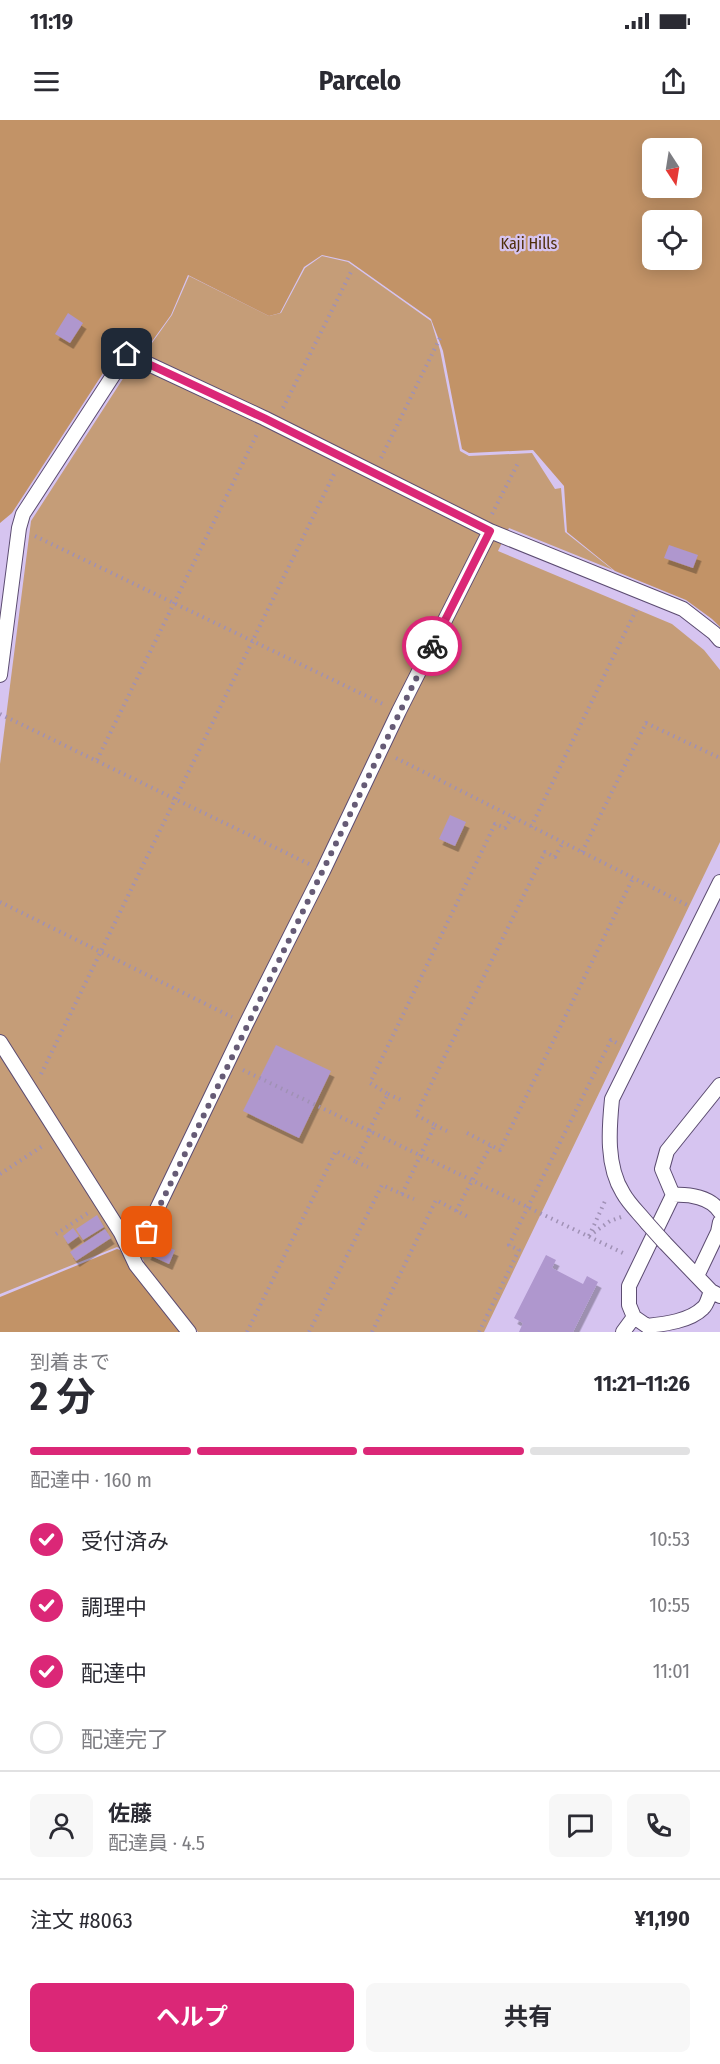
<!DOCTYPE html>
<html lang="ja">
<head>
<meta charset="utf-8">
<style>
	:root { --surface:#fff; --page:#f7f7f7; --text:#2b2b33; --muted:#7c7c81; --line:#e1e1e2; --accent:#db2777 }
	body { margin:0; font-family:"Fira Sans Condensed","Noto Sans JP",sans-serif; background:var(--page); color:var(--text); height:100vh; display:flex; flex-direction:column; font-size:22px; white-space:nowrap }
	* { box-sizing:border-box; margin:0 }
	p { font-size:20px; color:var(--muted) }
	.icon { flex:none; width:33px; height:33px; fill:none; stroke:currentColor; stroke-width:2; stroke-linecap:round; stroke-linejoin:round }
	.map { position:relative; height:1212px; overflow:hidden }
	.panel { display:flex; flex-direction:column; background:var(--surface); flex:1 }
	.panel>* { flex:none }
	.needle { width:39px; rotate:168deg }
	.controls { position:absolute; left:642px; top:18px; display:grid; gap:12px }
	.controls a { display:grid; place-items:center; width:60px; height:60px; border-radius:9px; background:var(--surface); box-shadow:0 3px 15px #0003; font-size:30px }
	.pin { position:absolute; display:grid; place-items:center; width:51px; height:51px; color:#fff; margin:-26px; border-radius:12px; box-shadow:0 3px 9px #0006 }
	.courier { position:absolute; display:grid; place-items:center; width:60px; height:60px; margin:-30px; border:4px solid #db2777; border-radius:50%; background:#fff; color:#222; box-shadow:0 2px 8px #0007 }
	.headline em { font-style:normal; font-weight:700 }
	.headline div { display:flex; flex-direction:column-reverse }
	.headline { display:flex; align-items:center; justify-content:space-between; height:102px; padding:0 30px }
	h1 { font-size:39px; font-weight:700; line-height:45px }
	.bar { display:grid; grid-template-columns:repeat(4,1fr); gap:9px 6px; align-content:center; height:72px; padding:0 30px }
	.bar i { height:8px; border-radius:4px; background:var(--line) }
	.bar .active { background:var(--accent) }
	.bar p { grid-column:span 4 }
	.line { display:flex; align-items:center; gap:15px; padding:0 30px; border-top:2px solid var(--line) }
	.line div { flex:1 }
	.round { display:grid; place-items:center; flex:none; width:63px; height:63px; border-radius:9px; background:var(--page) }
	ol { padding:0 30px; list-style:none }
	li { display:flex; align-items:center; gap:18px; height:66px }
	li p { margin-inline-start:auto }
	li .icon { padding:6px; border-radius:50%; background:var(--accent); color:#fff; stroke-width:4 }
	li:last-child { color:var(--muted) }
	li i { width:33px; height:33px; border:3px solid var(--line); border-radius:50% }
	.action { display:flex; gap:12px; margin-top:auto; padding:12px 30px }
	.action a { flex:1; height:69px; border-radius:9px; background:var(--accent); color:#fff; font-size:24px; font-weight:700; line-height:69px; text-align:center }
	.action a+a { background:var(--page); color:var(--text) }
	.status { display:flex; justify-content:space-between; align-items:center; height:42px; padding:0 30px; background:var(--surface); direction:ltr }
	.status svg { height:16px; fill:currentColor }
	header { display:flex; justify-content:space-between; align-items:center; height:78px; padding:0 30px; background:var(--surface); font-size:27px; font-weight:700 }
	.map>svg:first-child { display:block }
</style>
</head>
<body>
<div class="status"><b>11:19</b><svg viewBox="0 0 49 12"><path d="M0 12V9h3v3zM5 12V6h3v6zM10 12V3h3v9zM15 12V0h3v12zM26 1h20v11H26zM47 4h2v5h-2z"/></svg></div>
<header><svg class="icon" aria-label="menu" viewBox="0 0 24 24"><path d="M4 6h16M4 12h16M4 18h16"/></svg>Parcelo<svg class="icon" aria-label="share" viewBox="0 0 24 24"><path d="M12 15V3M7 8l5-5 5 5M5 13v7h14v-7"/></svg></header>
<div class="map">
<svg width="720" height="1212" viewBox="0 0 720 1212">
	<defs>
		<filter id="shadow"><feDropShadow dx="3.5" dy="6" stdDeviation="0" flood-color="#0004"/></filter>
	</defs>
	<rect width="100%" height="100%" fill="#d6c4f0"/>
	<path fill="#c59d78" d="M322,136L348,142L431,201L440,230L460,331L469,336L532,333L555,369L561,368L565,412L613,450L509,408L498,431L672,504L704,530L720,550V722L484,1212H198L145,1146L143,1139L117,1127L0,1174V644L31,401L126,254L139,251L147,230L172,195L189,156L269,196L281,193L305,148Z"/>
	<path fill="#c29367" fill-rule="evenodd" d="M0,0H720V507L712,499L686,480L615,451L567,412L564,366L533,330L469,333L462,329L443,231L431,199L349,141L322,135L304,147L280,193L269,196L188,155L171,195L145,231L128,222L122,224L12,393L0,403ZM652,28H692V68H652ZM652,100H692V140H652Z
		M117,1129L120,1130L129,1146L181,1212H0V1177Z"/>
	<path fill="#af97ce" filter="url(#shadow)" d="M68,193L83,203L70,223L55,214Z
		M669,425L698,435L693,448L664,438Z
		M450,695L466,702L455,726L439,719Z
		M276,925L331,951L299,1018L243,991Z
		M97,1095L104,1107L83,1120L76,1109Z
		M73,1108L79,1116L68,1124L63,1116Z
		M105,1109L111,1118L76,1141L70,1132Z
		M153,1121L175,1130L169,1144L147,1134Z
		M546,1135L556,1140L552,1148L583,1164L587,1156L598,1162L573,1212H519L523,1203L514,1198Z"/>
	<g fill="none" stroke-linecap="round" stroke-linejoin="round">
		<g stroke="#5c4c71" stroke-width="16">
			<path id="service" d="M0,555L19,408L23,394L127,234L264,298L490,411L683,489L714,513L720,520
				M0,922L121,1113L136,1145L189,1212
				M673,1075L662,1049L667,1031L720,965
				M647,1103C639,1093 629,1084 623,1073C606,1046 609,1009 612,979L720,762
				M121,1113L146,1112L246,904L323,751L399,591L490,411
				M664,1122L711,1171L720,1176
				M697,1156L718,1112L720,1102
				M711,1171C709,1176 707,1185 703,1188C690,1201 665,1204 647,1206L634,1197L629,1185V1166L673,1075C689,1074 711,1077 720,1092
				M623,1212L634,1197"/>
		</g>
		<path stroke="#a091b5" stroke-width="4" stroke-dasharray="1.5 4.5" stroke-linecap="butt" d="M283,288L351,152
			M381,338L440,218
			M492,394L519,341
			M35,416L385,585
			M0,594L309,744
			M396,638L689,786
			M97,640L258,312
			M531,707L637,488
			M582,732L646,603L720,638
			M0,782L232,897
			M243,950L623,1133
			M41,954L335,352
			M388,974L401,980
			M435,1005L447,1011
			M369,1010L388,974L370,963L495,704L505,708L512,697
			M467,1013L500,1030L633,758
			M356,1042L368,1047
			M0,1054L44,1025
			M402,1074L414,1079
			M456,1091L491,1025
			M56,1114L88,1093
			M589,1116L606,1079
			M589,1116L610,1101L621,1097
			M247,1212L336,1031L356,1042L371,1011
			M309,1212L382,1065L402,1074L435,1005L416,995L545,732L555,737L563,722
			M372,1212L436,1080L470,1098
			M479,1212L519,1130L509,1125L611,920L621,925"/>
		<use href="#service" stroke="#fff" stroke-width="14"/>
		<g stroke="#5c4c71" stroke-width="16" stroke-linecap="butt">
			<path id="service-bridge" d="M647,1103L664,1122"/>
		</g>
		<use href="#service-bridge" stroke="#fff" stroke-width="14"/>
	</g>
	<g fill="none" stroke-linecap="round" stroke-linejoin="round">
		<path stroke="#665b76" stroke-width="6" stroke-dasharray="0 10.8" d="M147,1112L432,526"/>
		<path stroke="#db2777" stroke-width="8" d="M127,234L264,298L490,411L432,526"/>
	</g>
	<g text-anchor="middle" stroke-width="4.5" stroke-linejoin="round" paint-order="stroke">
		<g font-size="16" fill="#4f2f0c" stroke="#d6c4f0">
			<text x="529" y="129">Kaji Hills</text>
		</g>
	</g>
</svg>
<div class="controls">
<a><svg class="needle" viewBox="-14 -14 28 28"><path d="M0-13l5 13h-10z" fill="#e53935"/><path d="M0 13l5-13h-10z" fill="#7c7c81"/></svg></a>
<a><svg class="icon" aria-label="locate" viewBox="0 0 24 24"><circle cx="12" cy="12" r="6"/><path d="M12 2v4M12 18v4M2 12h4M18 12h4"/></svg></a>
</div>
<div class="pin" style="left:147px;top:1112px;background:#ea580c"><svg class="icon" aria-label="bag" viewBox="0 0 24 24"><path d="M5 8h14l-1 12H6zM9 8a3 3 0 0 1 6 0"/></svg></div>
<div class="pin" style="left:127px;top:234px;background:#1f2937"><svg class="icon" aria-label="home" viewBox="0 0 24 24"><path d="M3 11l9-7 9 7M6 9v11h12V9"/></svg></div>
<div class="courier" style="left:432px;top:526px"><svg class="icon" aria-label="bike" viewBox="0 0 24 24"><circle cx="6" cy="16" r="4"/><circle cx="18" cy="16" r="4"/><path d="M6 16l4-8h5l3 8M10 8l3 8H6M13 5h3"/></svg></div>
</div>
<section class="panel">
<div class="headline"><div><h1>2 分</h1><p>到着まで</p></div><em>11:21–11:26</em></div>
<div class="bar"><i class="active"></i><i class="active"></i><i class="active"></i><i></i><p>配達中 · 160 m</p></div>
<ol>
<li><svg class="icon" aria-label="check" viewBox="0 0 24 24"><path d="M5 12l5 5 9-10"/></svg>受付済み<p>10:53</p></li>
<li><svg class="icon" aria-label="check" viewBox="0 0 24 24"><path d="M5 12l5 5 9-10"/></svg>調理中<p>10:55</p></li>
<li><svg class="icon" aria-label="check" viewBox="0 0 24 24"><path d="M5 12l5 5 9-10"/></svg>配達中<p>11:01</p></li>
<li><i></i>配達完了</li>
</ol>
<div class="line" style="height:108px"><a class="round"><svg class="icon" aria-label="person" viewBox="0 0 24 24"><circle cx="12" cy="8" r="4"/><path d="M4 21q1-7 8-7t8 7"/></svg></a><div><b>佐藤</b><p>配達員 · 4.5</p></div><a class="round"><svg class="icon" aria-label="chat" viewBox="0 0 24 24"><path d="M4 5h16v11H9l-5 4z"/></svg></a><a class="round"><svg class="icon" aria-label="phone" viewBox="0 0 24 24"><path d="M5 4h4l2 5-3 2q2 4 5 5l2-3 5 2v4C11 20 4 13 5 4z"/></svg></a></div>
<div class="line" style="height:78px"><div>注文 #8063</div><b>¥1,190</b></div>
<div class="action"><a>ヘルプ</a><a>共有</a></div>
</section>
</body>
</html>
